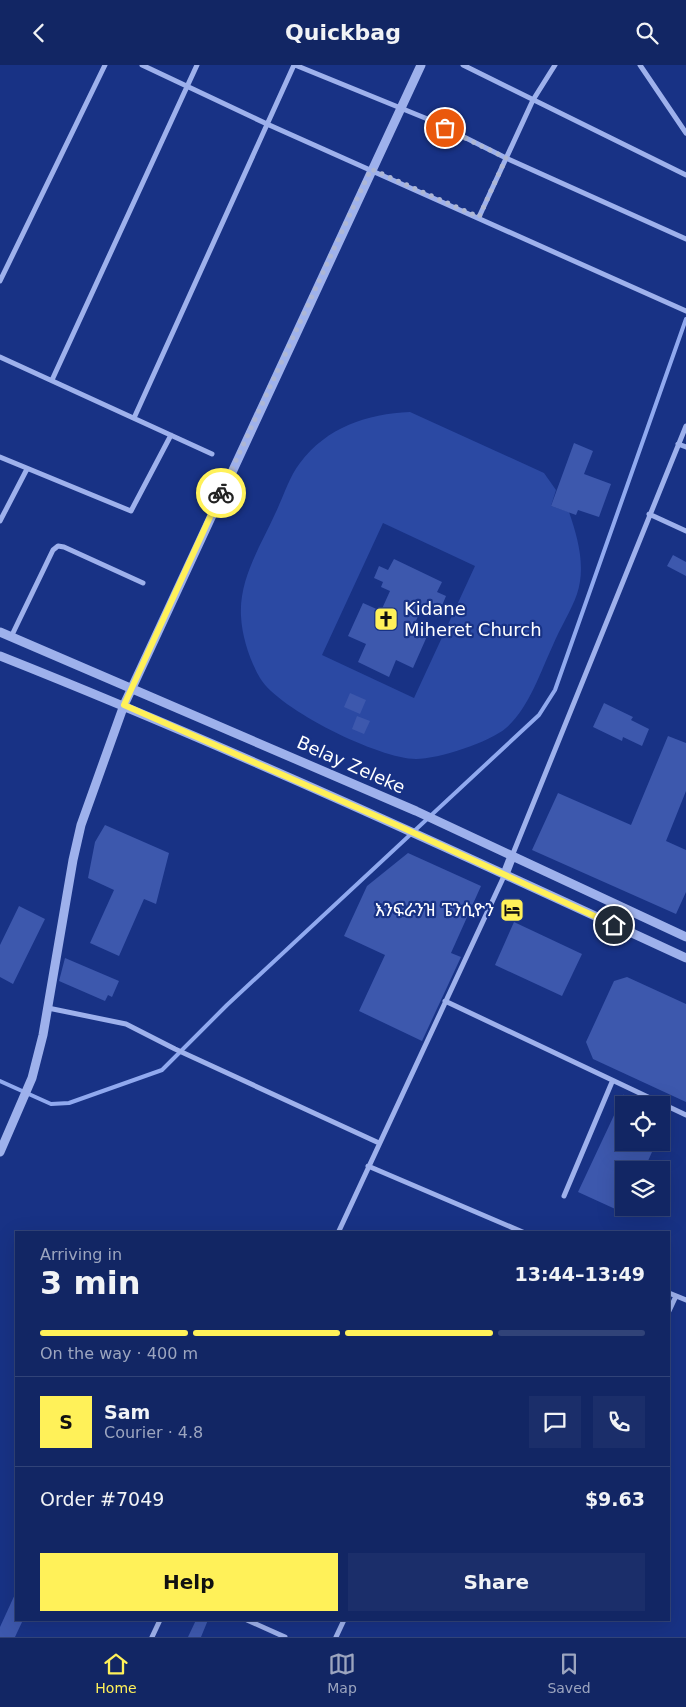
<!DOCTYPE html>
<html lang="en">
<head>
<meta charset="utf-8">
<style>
	:root { --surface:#122664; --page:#1b2e6a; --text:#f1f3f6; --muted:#9ca5bf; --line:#314378; --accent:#fff159 }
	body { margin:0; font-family:"DejaVu Sans","Noto Sans Ethiopic",sans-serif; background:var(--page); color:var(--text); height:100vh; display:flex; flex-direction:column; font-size:19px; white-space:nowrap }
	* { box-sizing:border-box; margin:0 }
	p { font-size:16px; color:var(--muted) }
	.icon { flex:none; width:28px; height:28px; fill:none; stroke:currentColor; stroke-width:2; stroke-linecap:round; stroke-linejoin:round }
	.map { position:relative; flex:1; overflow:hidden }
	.panel { position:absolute; left:15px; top:1166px; width:655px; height:390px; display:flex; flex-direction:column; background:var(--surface); border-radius:0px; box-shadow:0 5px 20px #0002,0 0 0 1px var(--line) }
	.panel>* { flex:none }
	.tools { position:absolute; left:615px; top:1031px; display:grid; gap:10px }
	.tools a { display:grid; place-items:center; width:55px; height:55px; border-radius:0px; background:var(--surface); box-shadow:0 5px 20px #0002,0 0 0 1px var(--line); font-size:25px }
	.pin { position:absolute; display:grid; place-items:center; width:42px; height:42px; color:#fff; margin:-21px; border:2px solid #fff; border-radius:50%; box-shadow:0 1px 5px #0007 }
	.courier { position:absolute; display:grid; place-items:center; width:50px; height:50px; margin:-25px; border:4px solid #fff159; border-radius:50%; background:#fff; color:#222; box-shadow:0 1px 6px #0007 }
	.overview em { font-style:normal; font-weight:600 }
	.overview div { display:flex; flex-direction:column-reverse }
	.overview { display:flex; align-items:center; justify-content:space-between; height:85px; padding:0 25px }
	h1 { font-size:32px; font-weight:600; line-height:38px }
	.bar { display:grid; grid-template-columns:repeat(4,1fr); gap:8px 5px; align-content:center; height:60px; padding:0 25px }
	.bar i { height:6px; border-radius:4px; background:var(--line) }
	.bar .current { background:var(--accent) }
	.bar p { grid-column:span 4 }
	.line { display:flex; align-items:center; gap:12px; padding:0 25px; border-top:1px solid var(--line) }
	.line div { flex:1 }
	.round { display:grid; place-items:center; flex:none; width:52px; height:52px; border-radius:0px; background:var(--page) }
	.cta { display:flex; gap:10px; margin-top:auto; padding:10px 25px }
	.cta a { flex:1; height:58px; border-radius:0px; background:var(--accent); color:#111; font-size:20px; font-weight:600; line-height:58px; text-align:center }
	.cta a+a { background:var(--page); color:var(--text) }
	header { display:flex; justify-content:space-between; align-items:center; height:65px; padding:0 25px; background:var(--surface); font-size:22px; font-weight:600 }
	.tab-bar { display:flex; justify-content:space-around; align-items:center; height:70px; border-top:1px solid var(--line); background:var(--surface); font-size:14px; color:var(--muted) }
	.tab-bar a { display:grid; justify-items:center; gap:2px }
	.tab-bar .current { color:var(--accent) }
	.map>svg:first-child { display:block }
</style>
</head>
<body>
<header><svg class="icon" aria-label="back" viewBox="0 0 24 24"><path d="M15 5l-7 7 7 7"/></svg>Quickbag<svg class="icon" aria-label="search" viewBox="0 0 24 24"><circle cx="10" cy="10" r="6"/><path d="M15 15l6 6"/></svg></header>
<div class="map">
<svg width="686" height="1572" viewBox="0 0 686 1572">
	<rect width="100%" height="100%" fill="#183285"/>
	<path fill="#2b49a3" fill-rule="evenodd" d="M410,347L544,408L556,425L551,441L569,447C578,473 586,502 577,529C571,546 560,563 553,580C540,608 529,643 506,663C490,677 438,694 416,694C380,694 279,645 260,613C250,596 242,572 241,551C239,514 260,482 275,449C283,433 289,412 300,398C327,362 367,349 410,347ZM383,458L475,501L414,633L322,590Z"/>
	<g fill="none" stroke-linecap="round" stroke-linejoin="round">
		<path stroke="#90a9ef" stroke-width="4" d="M0,1016L51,1039L69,1038L162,1005L227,940L539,650L555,625L686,254"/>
	</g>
	<path fill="#3d58ad" d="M574,378L593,386L584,409L611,419L599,452L578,445L576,450L551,441Z
		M673,490L686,497V511L667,501Z
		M394,494L442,517L437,527L446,531L441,543L432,539L428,546L422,543L413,562L428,569L413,603L396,595L389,612L358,597L366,579L348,571L363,538L381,546L390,526L381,522L383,517L374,513L379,501L388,505Z
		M350,628L366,635L360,649L344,642Z
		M604,638L633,652L631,655L649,664L642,681L623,672L622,676L593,662Z
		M357,651L370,656L364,669L352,664Z
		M668,671L686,678V726L666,776L686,785V827L676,849L532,785L558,728L631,760Z
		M105,760L169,788L156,839L144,834L119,891L90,878L114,825L88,813L95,777Z
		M408,788L481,821L451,888L461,892L422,976L359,946L385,890L344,871L367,821Z
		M19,841L45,854L13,919L0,912V880Z
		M514,857L582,889L562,931L495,900Z
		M65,893L119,916L112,932L108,930L105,936L59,916Z
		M627,912L686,939V1037L593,994L586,977L614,916Z
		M624,1029V1078H656L644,1105H624V1148L578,1127Z
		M16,1527V1555H23L15,1572H0V1562Z
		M196,1555H208L201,1572H188Z"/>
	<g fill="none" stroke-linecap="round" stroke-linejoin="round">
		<path stroke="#9eb1ec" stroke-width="5" d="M142,0L267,59L686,246
			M295,0L430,55L506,93L686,174
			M463,0L686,110
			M640,0L686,68
			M479,152L533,35L555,0
			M0,216L105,0
			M0,292L212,389
			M52,315L197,0
			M134,353L294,0
			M678,379L686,382
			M0,392L131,446L171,370
			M649,449L686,466
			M0,456L27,404
			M11,572L53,485L58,481L64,482L143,518
			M512,791L686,361
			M445,936L686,1050
			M48,943L126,959L175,984L379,1078
			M368,1101L525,1168
			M564,1131L612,1017
			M338,1168L505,809
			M669,1228L686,1235
			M669,1246L676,1231
			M247,1555L285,1572
			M152,1572L160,1555
			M336,1572L344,1555"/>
		<path stroke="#9eb1ec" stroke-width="9" d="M0,567L416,746L686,872
			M0,591C232,683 459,788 686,893
			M505,809L512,791
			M0,1087L32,1013L43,970L73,795L81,760L124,640L421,0"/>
	</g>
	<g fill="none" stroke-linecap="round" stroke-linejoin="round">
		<path stroke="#aeb7d4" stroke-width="5" stroke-dasharray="0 9" d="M221,428L371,104L479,152L506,93L445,63"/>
		<path stroke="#fff159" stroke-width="6" d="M221,428L124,640L401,762L614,860"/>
	</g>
	<defs>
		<g id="church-square" transform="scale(1.25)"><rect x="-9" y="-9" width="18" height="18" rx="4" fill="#fff159" stroke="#183285"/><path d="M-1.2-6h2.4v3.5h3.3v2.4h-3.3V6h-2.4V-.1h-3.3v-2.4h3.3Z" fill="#111"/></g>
		<g id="hotel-square" transform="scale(1.25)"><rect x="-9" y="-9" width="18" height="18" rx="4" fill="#fff159" stroke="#183285"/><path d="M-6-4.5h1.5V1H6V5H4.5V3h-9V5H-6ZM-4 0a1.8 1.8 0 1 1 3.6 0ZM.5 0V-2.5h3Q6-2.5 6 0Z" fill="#111"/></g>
	</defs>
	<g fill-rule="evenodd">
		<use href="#church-square" x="386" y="554"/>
		<use href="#hotel-square" x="512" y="845"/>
	</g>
	<g text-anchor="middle" stroke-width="4.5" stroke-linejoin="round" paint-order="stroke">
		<g font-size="18" fill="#fff" stroke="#183285" text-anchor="start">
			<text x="404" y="550">Kidane<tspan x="404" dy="21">Miheret Church</tspan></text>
			<text x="494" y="851" text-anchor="end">እንፍራንዝ ፔንሲዮን</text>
		</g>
		<g font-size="18" fill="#fff" stroke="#183285">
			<text transform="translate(351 700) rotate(24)" y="6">Belay Zeleke</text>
		</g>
	</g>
</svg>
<div class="tools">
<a><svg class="icon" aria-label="locate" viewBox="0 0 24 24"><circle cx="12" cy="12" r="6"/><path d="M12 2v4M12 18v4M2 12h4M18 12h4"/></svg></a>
<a><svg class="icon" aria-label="layers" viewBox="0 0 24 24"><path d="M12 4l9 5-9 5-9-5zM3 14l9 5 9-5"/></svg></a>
</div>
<div class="pin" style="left:445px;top:63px;background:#ea580c"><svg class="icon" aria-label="bag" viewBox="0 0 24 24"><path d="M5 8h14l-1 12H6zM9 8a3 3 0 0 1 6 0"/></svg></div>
<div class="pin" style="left:614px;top:860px;background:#1f2937"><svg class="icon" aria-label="home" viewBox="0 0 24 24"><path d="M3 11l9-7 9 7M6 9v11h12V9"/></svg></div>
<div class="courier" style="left:221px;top:428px"><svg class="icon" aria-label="bike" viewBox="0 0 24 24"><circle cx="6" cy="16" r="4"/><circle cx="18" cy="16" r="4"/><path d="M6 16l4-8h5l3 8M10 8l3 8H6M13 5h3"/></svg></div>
<section class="panel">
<div class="overview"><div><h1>3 min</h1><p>Arriving in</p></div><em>13:44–13:49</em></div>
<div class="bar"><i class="current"></i><i class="current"></i><i class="current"></i><i></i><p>On the way · 400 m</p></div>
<div class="line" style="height:90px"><b class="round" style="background:var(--accent);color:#111">S</b><div><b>Sam</b><p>Courier · 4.8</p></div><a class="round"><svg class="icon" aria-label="chat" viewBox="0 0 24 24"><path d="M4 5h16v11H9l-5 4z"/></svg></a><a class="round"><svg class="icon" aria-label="phone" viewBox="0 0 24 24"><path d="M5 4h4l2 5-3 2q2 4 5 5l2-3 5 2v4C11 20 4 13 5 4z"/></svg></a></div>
<div class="line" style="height:65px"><div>Order #7049</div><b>$9.63</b></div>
<div class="cta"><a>Help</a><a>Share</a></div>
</section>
</div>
<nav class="tab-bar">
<a class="current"><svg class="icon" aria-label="home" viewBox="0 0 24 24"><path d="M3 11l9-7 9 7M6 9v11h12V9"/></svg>Home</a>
<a><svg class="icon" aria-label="map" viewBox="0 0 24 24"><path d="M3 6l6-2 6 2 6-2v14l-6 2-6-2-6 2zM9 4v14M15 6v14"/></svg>Map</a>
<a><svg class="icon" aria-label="saved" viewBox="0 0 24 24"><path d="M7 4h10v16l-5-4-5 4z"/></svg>Saved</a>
</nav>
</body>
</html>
